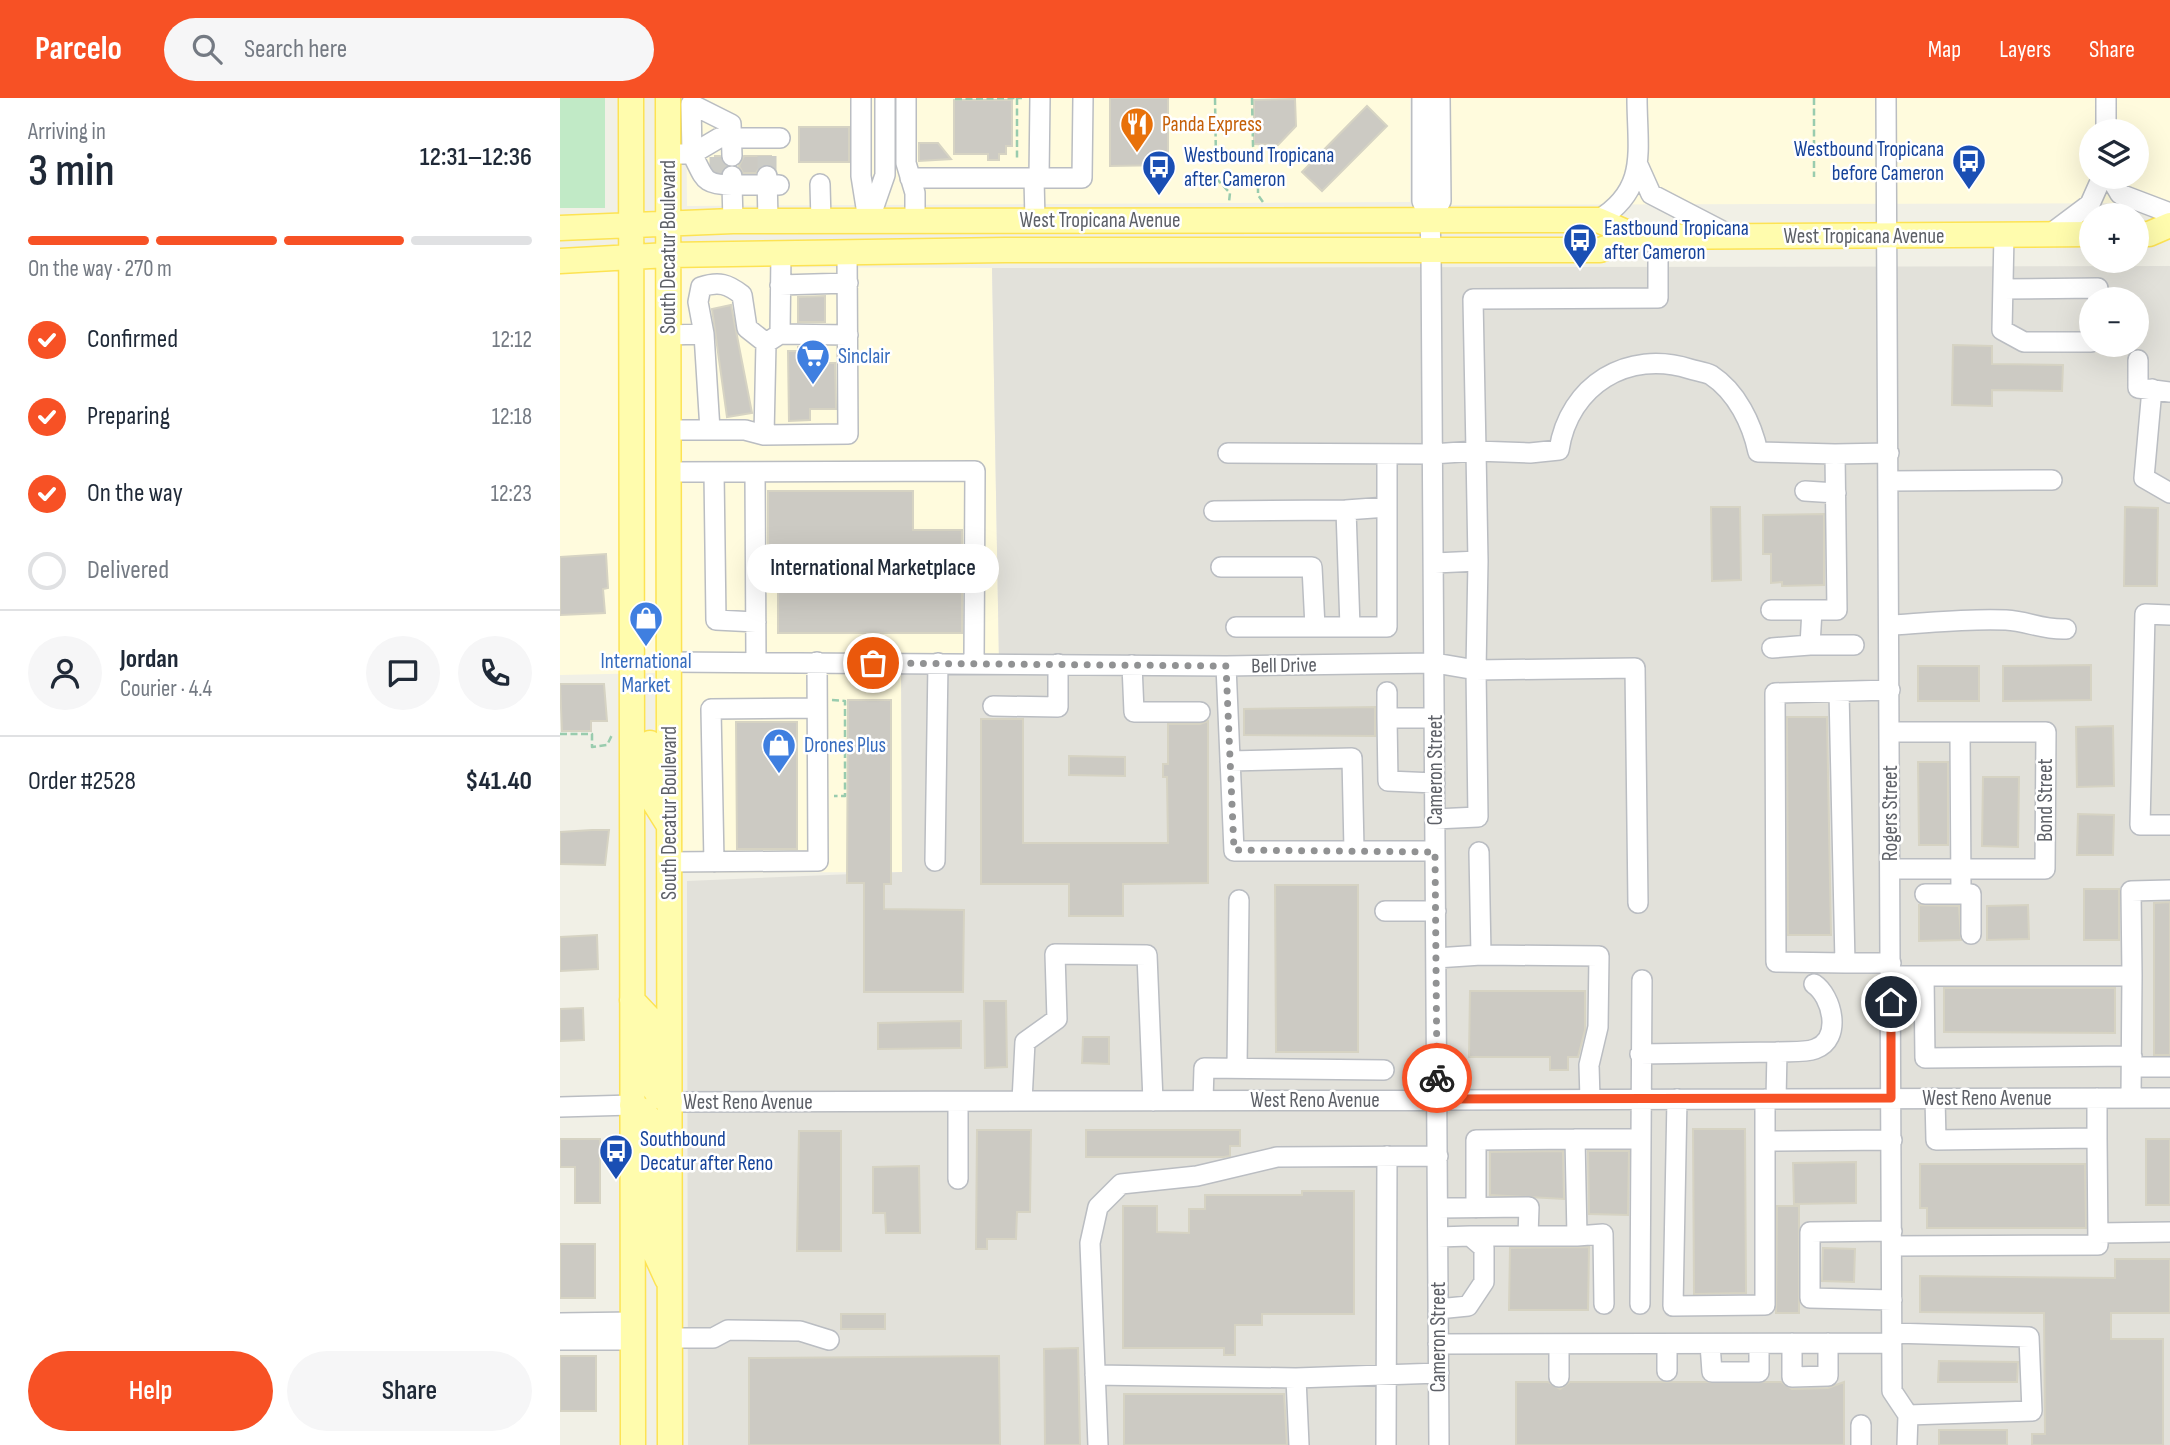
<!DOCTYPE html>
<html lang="en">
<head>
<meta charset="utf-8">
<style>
	:root { --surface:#fff; --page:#f6f6f7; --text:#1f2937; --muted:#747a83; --line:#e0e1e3; --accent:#f75125 }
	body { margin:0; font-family:"Sofia Sans Condensed",sans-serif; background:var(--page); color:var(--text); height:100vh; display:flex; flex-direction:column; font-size:26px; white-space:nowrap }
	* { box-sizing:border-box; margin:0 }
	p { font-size:23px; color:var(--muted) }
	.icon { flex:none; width:38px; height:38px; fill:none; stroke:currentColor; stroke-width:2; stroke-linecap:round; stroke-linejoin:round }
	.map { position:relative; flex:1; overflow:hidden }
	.drawer { display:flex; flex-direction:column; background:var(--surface); width:560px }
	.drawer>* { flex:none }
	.controls { position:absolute; left:1519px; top:21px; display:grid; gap:14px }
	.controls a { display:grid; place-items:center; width:70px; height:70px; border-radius:50%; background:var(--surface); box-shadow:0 7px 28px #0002; font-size:35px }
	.pin { position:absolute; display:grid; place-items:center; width:60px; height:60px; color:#fff; margin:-30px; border:4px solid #fff; border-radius:50%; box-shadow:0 2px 7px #0007 }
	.courier { position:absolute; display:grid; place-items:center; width:70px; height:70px; margin:-35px; border:5px solid #f75125; border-radius:50%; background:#fff; color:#222; box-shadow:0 2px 9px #0007 }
	.bubble { position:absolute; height:49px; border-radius:24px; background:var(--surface); box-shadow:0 7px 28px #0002; font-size:23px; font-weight:600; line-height:49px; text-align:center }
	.overview em { font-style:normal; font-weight:600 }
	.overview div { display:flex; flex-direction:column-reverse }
	.overview { display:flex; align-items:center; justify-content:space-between; height:119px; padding:0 28px }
	h1 { font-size:46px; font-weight:600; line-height:52px }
	.bar { display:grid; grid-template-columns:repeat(4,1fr); gap:10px 7px; align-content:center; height:84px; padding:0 28px }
	.bar i { height:9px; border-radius:5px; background:var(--line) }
	.bar .selected { background:var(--accent) }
	.bar p { grid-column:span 4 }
	.line { display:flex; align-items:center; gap:18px; padding:0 28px; border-top:2px solid var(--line) }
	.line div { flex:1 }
	.round { display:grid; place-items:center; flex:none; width:74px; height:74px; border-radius:37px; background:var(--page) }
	ol { padding:0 28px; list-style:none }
	li { display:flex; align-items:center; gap:21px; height:77px }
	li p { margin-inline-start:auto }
	li .icon { padding:7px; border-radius:50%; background:var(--accent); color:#fff; stroke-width:4 }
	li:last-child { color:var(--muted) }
	li i { width:38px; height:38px; border:4px solid var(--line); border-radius:50% }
	.primary-button { display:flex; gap:14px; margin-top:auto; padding:14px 28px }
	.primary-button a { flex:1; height:80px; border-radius:42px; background:var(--accent); color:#fff; font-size:28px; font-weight:600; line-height:80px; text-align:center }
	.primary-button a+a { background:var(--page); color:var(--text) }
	header { display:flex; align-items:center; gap:42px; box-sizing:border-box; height:98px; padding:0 35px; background:var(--accent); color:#fff }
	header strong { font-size:33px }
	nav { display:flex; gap:38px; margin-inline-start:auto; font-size:24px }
	.search { width:490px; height:63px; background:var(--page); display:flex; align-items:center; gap:18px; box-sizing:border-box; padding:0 24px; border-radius:38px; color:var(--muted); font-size:26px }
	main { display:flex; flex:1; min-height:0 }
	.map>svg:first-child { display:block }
</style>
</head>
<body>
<header>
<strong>Parcelo</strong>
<div class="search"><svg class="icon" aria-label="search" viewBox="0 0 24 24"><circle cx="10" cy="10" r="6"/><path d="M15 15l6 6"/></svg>Search here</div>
<nav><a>Map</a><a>Layers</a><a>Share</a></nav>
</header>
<main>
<section class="drawer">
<div class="overview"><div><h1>3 min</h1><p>Arriving in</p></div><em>12:31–12:36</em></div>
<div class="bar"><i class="selected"></i><i class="selected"></i><i class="selected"></i><i></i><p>On the way · 270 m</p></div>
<ol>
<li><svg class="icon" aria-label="check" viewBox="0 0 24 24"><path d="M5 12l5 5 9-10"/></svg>Confirmed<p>12:12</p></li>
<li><svg class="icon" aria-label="check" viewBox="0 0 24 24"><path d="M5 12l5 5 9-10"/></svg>Preparing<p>12:18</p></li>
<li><svg class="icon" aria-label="check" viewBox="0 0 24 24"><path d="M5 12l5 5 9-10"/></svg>On the way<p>12:23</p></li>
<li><i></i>Delivered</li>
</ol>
<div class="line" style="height:126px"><a class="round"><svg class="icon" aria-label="person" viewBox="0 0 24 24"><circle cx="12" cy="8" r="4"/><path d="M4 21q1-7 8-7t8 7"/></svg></a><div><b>Jordan</b><p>Courier · 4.4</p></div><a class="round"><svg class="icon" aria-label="chat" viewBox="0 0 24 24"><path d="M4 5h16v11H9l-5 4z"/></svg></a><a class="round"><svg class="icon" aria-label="phone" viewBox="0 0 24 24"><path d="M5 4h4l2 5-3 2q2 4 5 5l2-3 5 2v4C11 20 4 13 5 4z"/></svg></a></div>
<div class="line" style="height:91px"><div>Order #2528</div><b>$41.40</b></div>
<div class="primary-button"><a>Help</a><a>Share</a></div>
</section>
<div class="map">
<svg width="1610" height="1347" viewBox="0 0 1610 1347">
	<rect width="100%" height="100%" fill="#f1f0e6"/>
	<path fill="#fffbdd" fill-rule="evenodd" d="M126,0H850V104L127,108Z
		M888,0H1610V105L890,107ZM1531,33H1577V79H1531Z
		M0,168L432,170L439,566L341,565L343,774L96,775L95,575L0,577Z"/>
	<path fill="#e2e1da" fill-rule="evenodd" d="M1610,168V1347H128L127,783L342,774L341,565H439L432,170ZM1531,201H1577V247H1531Z"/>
	<path fill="#c1eac6" d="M0,0H45V110H0Z"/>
	<path fill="#cccac3" stroke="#d6d3c3" stroke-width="2" d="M550,0H608V67L550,68Z
		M735,1L736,28L718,47L694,46V2Z
		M394,2H452V48H446V56H439V62H428V56H394Z
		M807,8L827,28L762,93L742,74Z
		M239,29H289V64H239Z
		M359,45H378L391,61L359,63Z
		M155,58H160L165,68L161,74L155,72Z
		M184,58H211V67H201L196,75H183L179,68Z
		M265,198V224H238V199Z
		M171,207L192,315L167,319L152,211Z
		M1393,247L1432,248V266L1503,267L1502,293L1432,292V308L1392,307Z
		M238,249H249V265H275L276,311H250V322L229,323L228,253H238Z
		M208,393H353V432H402V535H218V460H208Z
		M1151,409H1180L1181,482L1152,483Z
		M1565,409L1598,410L1597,488H1564Z
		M1264,416V487L1222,488V484L1211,485V456H1203V417Z
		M46,456L48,490L43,491L45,515L0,517V459Z
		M1531,567V602L1443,603V568Z
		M1358,568H1419V603H1358Z
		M0,586H44L47,623H31V633H2Z
		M288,602H331V786H324V811L404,812L403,894H304V785H287Z
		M815,609V638L684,637V611Z
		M1227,619H1267L1271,837H1228Z
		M421,621H463V745H608L607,679H603V666H608V626H640L648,623V785L563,786V818H509V786H421Z
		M176,624H237V751H177Z
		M1553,628L1554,688L1517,689L1516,629Z
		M509,658L565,659V678L509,677Z
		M1358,664H1388V747H1359Z
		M1423,679H1459L1458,749L1422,748Z
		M1518,716L1554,717L1553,757H1517Z
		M32,732H49L45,767L0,766V734Z
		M715,787H798V954H716Z
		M1524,791H1559V842H1524Z
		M1610,804V957H1594V805Z
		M1359,807L1399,808L1401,842L1359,843Z
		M1468,807L1469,841L1427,842V808Z
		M37,837L38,871L0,873V839Z
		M1384,890H1555V935L1384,934Z
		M910,893H1025V932L1018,959H1008V972H990V959H909Z
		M424,903H446L447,969L425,970Z
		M23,910L24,942L0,943V911Z
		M401,923V950L318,951V925Z
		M523,939H549V966L522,965Z
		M1133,1031H1185L1186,1195L1134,1196Z
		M417,1032H471L470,1114H457L456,1141H427V1151H416Z
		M526,1032H680V1048H670V1058L664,1059H526Z
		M239,1033H281V1153H237Z
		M0,1041H40V1105H15V1069H0Z
		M1586,1041H1610V1107H1586Z
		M1003,1053L1004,1101L930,1097V1054Z
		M1028,1053H1069L1068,1117L1029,1116Z
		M1296,1064V1105L1234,1106L1233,1065Z
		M1360,1066H1525L1526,1130H1367V1110H1360Z
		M359,1068L360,1135H326L325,1115H313V1069Z
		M742,1093H794V1216H702V1227H675V1257H664V1250H563V1108H597V1134L629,1135V1111H645V1097H742Z
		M1217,1108H1239V1215H1216Z
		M0,1146H35V1200H0Z
		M1029,1149L1028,1212H949L950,1150Z
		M1263,1150L1295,1151L1294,1184L1262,1183Z
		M1555,1161H1610V1215H1551V1241H1603V1347H1472V1336H1485L1484,1215L1360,1214V1178L1555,1180Z
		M281,1216H325V1231H281Z
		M518,1250L520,1347H485L484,1251Z
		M0,1258H36V1313H0Z
		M439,1258L440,1347H189V1260Z
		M1379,1263L1458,1264L1457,1284H1378Z
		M956,1284H988L1000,1291L1010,1284H1221L1232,1291L1268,1290L1284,1284V1347H956Z
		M564,1296H724L727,1347H564Z
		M1379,1332H1447V1347H1379Z"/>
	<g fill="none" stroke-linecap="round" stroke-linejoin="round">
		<path stroke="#ccccc6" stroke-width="19" stroke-dasharray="19 10" stroke-linecap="butt" d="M207,58V78
			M159,78V58"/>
		<g stroke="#babdc2" stroke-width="22">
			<path id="minor" d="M301,0V78L308,122
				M346,0V65L355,95V123
				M862,0V103L870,122L871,153L879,1347
				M1326,0L1332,1293L1348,1317
				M1546,33V0
				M120,56H132C145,80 142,87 172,87L173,123
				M132,56L131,6L171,26L172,58
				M132,56L159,40H220
				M1078,67L1091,96L1172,138
				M172,78V87H219
				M207,78L208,122
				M1550,79L1560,96L1610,115
				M350,80H522L523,0
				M474,80L475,123
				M479,80L480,0
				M260,86L261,123
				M870,122L881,103L880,0
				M1038,122C1089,91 1077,52 1077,0
				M309,123L325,77V0
				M1490,136L1530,106L1542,79
				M1444,137L1442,232L1464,244H1531
				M1098,139V200L913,201L916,353L970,355L999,352C1009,287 1068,251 1130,271C1136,273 1145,274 1151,277C1177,294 1192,326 1198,354L1275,356
				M221,155L220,236L206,245L204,337L288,336L287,154
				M220,187L288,185
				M1443,191L1538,190V201
				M144,236L138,204L141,189C159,183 168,186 182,197L187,230L206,245
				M220,236L288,237
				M108,237L144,236L150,332
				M1578,262V290L1610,294
				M1592,291L1584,380L1610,395
				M107,332H185L204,337
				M668,355L872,356L916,353L918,463L875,465
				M107,374L415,373L414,565
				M154,374L156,522L196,524
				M195,374L196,563
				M1329,383L1492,382
				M1245,393L1276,395
				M786,412L827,409
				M654,413L786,412L790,529
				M661,469H752L755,529
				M1211,512H1277L1275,356L1329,355
				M1252,512L1250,547H1294
				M1610,517L1585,516L1580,727H1610
				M1331,527C1369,525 1407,520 1446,522C1468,523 1481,532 1506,531
				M676,529H827V356
				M1212,550L1250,547
				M111,564L666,568L875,565L916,572L918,463
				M572,567L574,614H640
				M666,568L674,753H875
				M827,594V620
				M1279,594L1285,865L1216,864L1215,595L1330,592
				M433,608L498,609V566
				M874,620H827L828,683L875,685
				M1330,634H1486L1485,771H1331
				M1400,634L1401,795
				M670,663L792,660L794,751
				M875,721L918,719L916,572L1075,570L1078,805
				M375,763L378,565
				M109,764L258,763L257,564
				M154,764L151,611L257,610
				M1365,796H1411V836
				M825,813H876
				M921,857L1039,858L1038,929L1029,967L1030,1001
				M876,860L921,857L919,754
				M1285,865H1331
				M1331,878H1572L1571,793L1610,792
				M1364,878L1365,960L1572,958
				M1217,954C1228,953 1244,955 1255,951C1283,941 1272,898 1254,886
				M1080,956L1217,954L1216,1001
				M1572,969H1610
				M677,970L679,802
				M1375,1000L1376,1042L1537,1040V1000
				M1571,1000L1572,878
				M1117,1001L1113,1208L1205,1207V1001
				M643,1002L644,970L824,972
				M462,1003L465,944L497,921L495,856L587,857L593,1003
				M110,1004L1610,1000
				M398,1004V1081
				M0,1009L72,1007
				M1205,1043L1332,1042
				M878,1110L969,1109L968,1138
				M916,1110V1042L1015,1041
				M1332,1133L1250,1134V1200L1332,1202
				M1538,1135L1610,1134
				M910,1138H1017L1015,1041H1079
				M1017,1138L1043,1136L1044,1206
				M878,1139L910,1138L924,1150V1184L908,1208L878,1211
				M1332,1148L1538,1147L1537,1040
				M1080,1206L1082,882
				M0,1225L73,1224
				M1332,1235L1469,1239L1472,1313L1348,1317L1347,1347
				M110,1240H153L168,1232L240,1233L269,1242
				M0,1242H72
				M1232,1245V1279L1268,1278V1245
				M878,1246L1332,1245
				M1107,1246V1273
				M1150,1246L1152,1274H1199V1246
				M535,1277L736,1280L879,1275
				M999,1279V1246
				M736,1280L739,1347
				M538,1347L530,1145L538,1109L561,1086L637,1078L717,1059L878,1058
				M826,1347L827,1058
				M1301,1347V1327"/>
		</g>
		<g stroke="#fde353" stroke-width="27">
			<path id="major" d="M71,0L73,1347
				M108,0L110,1347
				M0,130L173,123L1038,122L1077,139
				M1577,136H1589L1610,127
				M0,163L108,157L445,152H1040L1077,139L1531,136
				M90,645L91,699L108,726
				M72,902L89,920L94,990L98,997L110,1004
				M72,1007L85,1014L89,1022L91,1146L107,1181"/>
		</g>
		<path stroke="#99ccae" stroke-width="2.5" stroke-dasharray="7 3.5" stroke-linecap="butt" d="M457,0V63
			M655,0L656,64
			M692,0L693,48L697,59
			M1254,0V79
			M395,1L462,0
			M656,80L670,95L669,104
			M698,88V97L703,104
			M272,602L285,603V698H274
			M0,636H32V649L47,647L52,637"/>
		<use href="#minor" stroke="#fff" stroke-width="19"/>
		<use href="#major" stroke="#fffcad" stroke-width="24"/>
	</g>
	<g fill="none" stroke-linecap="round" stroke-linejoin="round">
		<path stroke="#919293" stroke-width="7" stroke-dasharray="0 12.6" d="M313,565L666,568L674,752L875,754L877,980"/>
		<path stroke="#f75125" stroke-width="9" d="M877,980L878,1001L1331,1000V904"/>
	</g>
	<defs>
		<g id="restaurant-pin" transform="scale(1.75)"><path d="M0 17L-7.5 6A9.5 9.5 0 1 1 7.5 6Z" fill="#e8710a" stroke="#fff"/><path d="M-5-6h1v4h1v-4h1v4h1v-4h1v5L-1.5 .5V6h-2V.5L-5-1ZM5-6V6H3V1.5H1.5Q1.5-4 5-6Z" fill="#fff"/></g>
		<g id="bus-pin" transform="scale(1.75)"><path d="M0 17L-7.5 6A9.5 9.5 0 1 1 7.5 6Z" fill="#1a4fb4" stroke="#fff"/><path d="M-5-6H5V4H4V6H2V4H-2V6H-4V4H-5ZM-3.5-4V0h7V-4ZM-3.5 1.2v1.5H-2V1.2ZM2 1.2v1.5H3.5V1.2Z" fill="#fff"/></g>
		<g id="supermarket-pin" transform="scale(1.75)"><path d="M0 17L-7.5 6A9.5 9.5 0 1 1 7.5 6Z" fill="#3f7fe0" stroke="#fff"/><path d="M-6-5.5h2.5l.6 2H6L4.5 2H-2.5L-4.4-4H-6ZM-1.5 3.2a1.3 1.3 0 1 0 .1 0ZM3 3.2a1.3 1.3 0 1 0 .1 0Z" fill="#fff"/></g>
		<g id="shop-pin" transform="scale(1.75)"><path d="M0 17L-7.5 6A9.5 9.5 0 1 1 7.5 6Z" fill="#3f7fe0" stroke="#fff"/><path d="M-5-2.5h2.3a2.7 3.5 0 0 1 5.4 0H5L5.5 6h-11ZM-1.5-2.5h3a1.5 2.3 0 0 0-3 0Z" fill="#fff"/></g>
	</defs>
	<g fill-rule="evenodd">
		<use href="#restaurant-pin" x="577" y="26"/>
		<use href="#bus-pin" x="1409" y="63"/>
		<use href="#bus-pin" x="599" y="69"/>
		<use href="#bus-pin" x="1020" y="142"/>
		<use href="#supermarket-pin" x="253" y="258"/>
		<use href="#shop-pin" x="86" y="520"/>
		<use href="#shop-pin" x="219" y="647"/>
		<use href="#bus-pin" x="56" y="1053"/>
	</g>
	<g text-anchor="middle" stroke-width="5" stroke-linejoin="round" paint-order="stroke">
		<g font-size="21" fill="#c56008" stroke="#fff" text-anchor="start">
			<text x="602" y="33">Panda Express</text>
		</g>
		<g font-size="21" fill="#164399" stroke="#fff" text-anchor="start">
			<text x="1384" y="58" text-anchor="end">Westbound Tropicana<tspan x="1384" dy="24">before Cameron</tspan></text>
			<text x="624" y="64">Westbound Tropicana<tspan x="624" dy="24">after Cameron</tspan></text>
			<text x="1044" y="137">Eastbound Tropicana<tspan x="1044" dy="24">after Cameron</tspan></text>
			<text x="80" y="1048">Southbound<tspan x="80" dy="24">Decatur after Reno</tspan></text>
		</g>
		<g font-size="21" fill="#5d6067" stroke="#fff">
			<text x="540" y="129">West Tropicana Avenue</text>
			<text x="1304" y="145">West Tropicana Avenue</text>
			<text transform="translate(108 149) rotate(-90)" y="7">South Decatur Boulevard</text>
			<text transform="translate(724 567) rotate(-1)" y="7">Bell Drive</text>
			<text transform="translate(875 672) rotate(-90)" y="7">Cameron Street</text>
			<text transform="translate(1485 702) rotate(-90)" y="7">Bond Street</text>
			<text transform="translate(109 715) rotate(-90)" y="7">South Decatur Boulevard</text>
			<text transform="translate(1330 715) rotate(-90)" y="7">Rogers Street</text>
			<text x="1427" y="1007">West Reno Avenue</text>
			<text x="755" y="1009">West Reno Avenue</text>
			<text x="188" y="1011">West Reno Avenue</text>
			<text transform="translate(878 1239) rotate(-90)" y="7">Cameron Street</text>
		</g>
		<g font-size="21" fill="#366cbe" stroke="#fff" text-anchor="start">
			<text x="278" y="265">Sinclair</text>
			<text x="86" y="570" text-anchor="middle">International<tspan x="86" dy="24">Market</tspan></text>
			<text x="244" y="654">Drones Plus</text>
		</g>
	</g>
</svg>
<div class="controls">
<a><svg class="icon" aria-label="layers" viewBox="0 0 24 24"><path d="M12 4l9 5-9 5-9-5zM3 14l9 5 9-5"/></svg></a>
<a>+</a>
<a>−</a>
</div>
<div class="pin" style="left:313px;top:565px;background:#ea580c"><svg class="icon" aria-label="bag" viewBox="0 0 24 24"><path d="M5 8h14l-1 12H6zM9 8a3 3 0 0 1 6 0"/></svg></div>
<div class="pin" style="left:1331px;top:904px;background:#1f2937"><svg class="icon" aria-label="home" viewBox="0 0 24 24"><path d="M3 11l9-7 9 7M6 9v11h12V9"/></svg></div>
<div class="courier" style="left:877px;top:980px"><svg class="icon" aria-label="bike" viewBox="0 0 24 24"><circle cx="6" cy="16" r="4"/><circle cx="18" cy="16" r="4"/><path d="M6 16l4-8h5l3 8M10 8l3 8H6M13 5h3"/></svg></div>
<div class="bubble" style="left:187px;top:446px;width:252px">International Marketplace</div>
</div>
</main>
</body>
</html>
